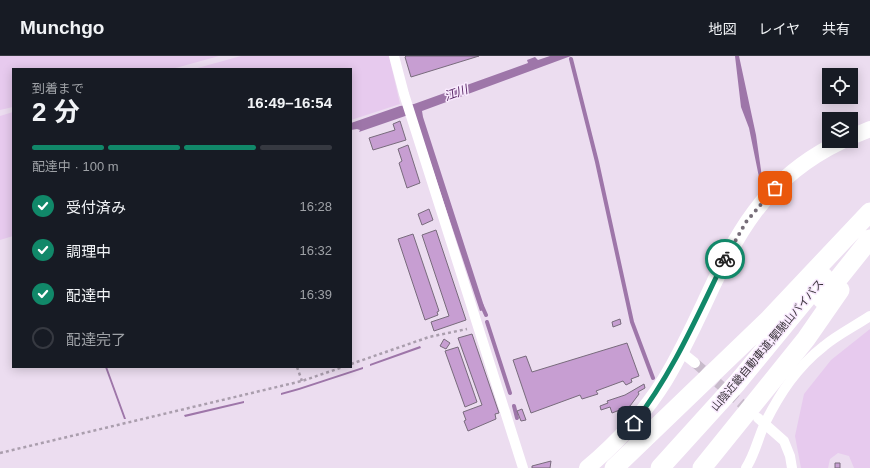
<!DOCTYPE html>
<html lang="ja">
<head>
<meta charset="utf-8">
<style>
	:root { --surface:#171b24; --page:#20242c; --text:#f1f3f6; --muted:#9ea1a6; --line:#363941; --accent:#118869 }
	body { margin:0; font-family:Arial,"Noto Sans JP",sans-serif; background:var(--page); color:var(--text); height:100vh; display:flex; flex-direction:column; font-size:15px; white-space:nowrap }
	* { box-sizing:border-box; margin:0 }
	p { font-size:13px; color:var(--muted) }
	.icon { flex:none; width:22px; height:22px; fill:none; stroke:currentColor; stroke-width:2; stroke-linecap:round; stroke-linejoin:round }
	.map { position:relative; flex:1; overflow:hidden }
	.panel { position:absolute; left:12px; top:12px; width:340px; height:300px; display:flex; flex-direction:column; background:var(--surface); border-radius:0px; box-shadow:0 2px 10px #0003 }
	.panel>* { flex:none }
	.tools { position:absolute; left:822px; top:12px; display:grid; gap:8px }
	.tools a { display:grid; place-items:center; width:36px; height:36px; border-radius:0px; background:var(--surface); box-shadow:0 2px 10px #0003; font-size:20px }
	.pin { position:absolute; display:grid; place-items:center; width:34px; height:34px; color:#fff; margin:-17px; border-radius:8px; box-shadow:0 2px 6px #0006 }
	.courier { position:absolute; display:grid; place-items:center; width:40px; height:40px; margin:-20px; border:3px solid #118869; border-radius:50%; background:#fff; color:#222; box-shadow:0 1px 5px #0007 }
	.head em { font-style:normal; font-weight:700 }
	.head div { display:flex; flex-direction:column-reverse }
	.head { display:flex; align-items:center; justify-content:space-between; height:68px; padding:0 20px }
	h1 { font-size:26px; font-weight:700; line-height:30px }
	.bar { display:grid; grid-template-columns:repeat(4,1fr); gap:6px 4px; align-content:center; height:48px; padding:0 20px }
	.bar i { height:5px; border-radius:3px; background:var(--line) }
	.bar .selected { background:var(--accent) }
	.bar p { grid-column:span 4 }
	ol { padding:0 20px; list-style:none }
	li { display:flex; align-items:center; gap:12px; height:44px }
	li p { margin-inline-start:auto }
	li .icon { padding:4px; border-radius:50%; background:var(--accent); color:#fff; stroke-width:4 }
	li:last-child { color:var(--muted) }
	li i { width:22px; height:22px; border:2px solid var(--line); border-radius:50% }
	header { display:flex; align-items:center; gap:24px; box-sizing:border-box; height:56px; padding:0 20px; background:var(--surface); border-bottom:1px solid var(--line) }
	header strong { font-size:19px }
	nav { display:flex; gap:22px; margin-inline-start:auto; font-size:14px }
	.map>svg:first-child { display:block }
</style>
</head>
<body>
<header>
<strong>Munchgo</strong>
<nav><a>地図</a><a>レイヤ</a><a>共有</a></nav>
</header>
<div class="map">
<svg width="870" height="412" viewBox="0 0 870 412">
	<rect width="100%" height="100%" fill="#ecddf0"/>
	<path fill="#e7caee" d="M0,0H219L172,13H13V51L0,54Z
		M241,0H389L400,48L351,64V13H194Z
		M13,56V180L0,184V60Z
		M870,273V412H854L849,400L838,397L830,403L828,412H801L795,380L804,338L831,304Z"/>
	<path fill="#9e76a9" d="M550,0H571L422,55L423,61L484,250V254L480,255L414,57L359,76L360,74L357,73L351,74V67L400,50L414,48L528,7L527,4L535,1L538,4Z
		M735,0H739L756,79L764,135L761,131L749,72L741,51Z
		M420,290L421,292L370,310V308Z
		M105,311H107L126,363H124Z
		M363,311V313L299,334L281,339V337L299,332Z
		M244,345V347L185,361L184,359Z"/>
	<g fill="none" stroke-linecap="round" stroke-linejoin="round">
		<path stroke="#9e76a9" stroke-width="4" d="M571,3L597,106L632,266L653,322
			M482,250L486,259
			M487,266L510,337
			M514,350L517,362"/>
	</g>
	<path fill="#c79ed2" stroke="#786b7c" d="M406,0H479L411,21L405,1Z
		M400,65L406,84L373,94L369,82L395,74L393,68Z
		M408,89L420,127L407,132L399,107L402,105L398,93Z
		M429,153L433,164L422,169L418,158Z
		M436,174L466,264L434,275L431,266L449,260L422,179Z
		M413,178L439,255L437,256L438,259L425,264L398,183Z
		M620,263L621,268L613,271L612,266Z
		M472,278L499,357L495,358L496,363L468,375L464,365L466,364L463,356L482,349L458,282Z
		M444,283L450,287L446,293L440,290Z
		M627,287L639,320L631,323L632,326L626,329L623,325L596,335L598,338L582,343L580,339L531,357L513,304L526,300L532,316Z
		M458,291L477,346L465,351L445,295Z
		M644,328L645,332L638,336L639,338L630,350L612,357L610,351L601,354L600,350L608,347L607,345L625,339Z
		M522,353L526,364L521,365L517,355Z
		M551,405L550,412H532V410Z
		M835,407H840V412H835Z"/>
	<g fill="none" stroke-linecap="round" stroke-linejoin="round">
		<path stroke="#c8bbcb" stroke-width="10" stroke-dasharray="10 5" stroke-linecap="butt" d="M695,307L751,356"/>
		<path stroke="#aa9ead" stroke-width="2.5" stroke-dasharray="3 3" stroke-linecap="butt" d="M351,308L429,281L467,273
			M297,311L302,325
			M0,397L302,325L343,311"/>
		<path stroke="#fff" stroke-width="10" d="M394,0L404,38L523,412
			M680,295L695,307
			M758,362L784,385L790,400L792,412
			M746,412C755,398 758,382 765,367C780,337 797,311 824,290C837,279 855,270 870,260"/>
		<path stroke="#fff" stroke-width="16" d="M851,81L870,73
			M587,412C618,386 644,358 665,324C722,230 731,138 842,85"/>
		<path stroke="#fff" stroke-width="19" d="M822,243L870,183
			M614,412L769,263L870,156
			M660,412L737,327L824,221
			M702,412L806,283L840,234"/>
	</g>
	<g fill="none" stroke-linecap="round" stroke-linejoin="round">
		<path stroke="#776e79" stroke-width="4" stroke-dasharray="0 7.2" d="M725,203L746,166L775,132"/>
		<path stroke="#118869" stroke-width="5" d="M634,367C673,317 697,260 725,203"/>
	</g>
	<g text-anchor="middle" stroke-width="3" stroke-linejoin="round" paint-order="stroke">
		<g font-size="11" fill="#383239" stroke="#f9eafe">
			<text transform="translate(767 289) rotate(-50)" y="4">山陰近畿自動車道;駟馳山バイパス</text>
		</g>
		<g font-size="12" font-style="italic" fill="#562363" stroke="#f9eafe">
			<text transform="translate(456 37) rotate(-20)" y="4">江川</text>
		</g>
	</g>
</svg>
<div class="tools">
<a><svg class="icon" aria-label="locate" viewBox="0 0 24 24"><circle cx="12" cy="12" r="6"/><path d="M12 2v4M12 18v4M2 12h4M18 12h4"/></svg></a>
<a><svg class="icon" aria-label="layers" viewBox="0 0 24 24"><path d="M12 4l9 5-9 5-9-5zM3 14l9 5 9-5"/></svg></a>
</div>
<div class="pin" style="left:775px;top:132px;background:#ea580c"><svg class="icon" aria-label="bag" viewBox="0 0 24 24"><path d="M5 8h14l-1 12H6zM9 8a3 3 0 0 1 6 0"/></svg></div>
<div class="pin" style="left:634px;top:367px;background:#1f2937"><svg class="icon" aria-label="home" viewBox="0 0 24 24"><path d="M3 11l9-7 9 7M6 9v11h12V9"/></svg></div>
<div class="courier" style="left:725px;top:203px"><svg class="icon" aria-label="bike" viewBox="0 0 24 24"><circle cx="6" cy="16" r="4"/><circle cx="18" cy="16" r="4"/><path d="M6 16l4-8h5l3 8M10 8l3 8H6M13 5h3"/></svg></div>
<section class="panel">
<div class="head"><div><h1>2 分</h1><p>到着まで</p></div><em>16:49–16:54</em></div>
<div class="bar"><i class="selected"></i><i class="selected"></i><i class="selected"></i><i></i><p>配達中 · 100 m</p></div>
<ol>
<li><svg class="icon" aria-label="check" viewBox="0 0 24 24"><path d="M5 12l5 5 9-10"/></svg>受付済み<p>16:28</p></li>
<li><svg class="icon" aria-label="check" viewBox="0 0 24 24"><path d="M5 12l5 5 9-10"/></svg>調理中<p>16:32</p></li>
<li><svg class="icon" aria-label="check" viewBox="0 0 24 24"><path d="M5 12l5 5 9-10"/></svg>配達中<p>16:39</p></li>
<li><i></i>配達完了</li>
</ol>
</section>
</div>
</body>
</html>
